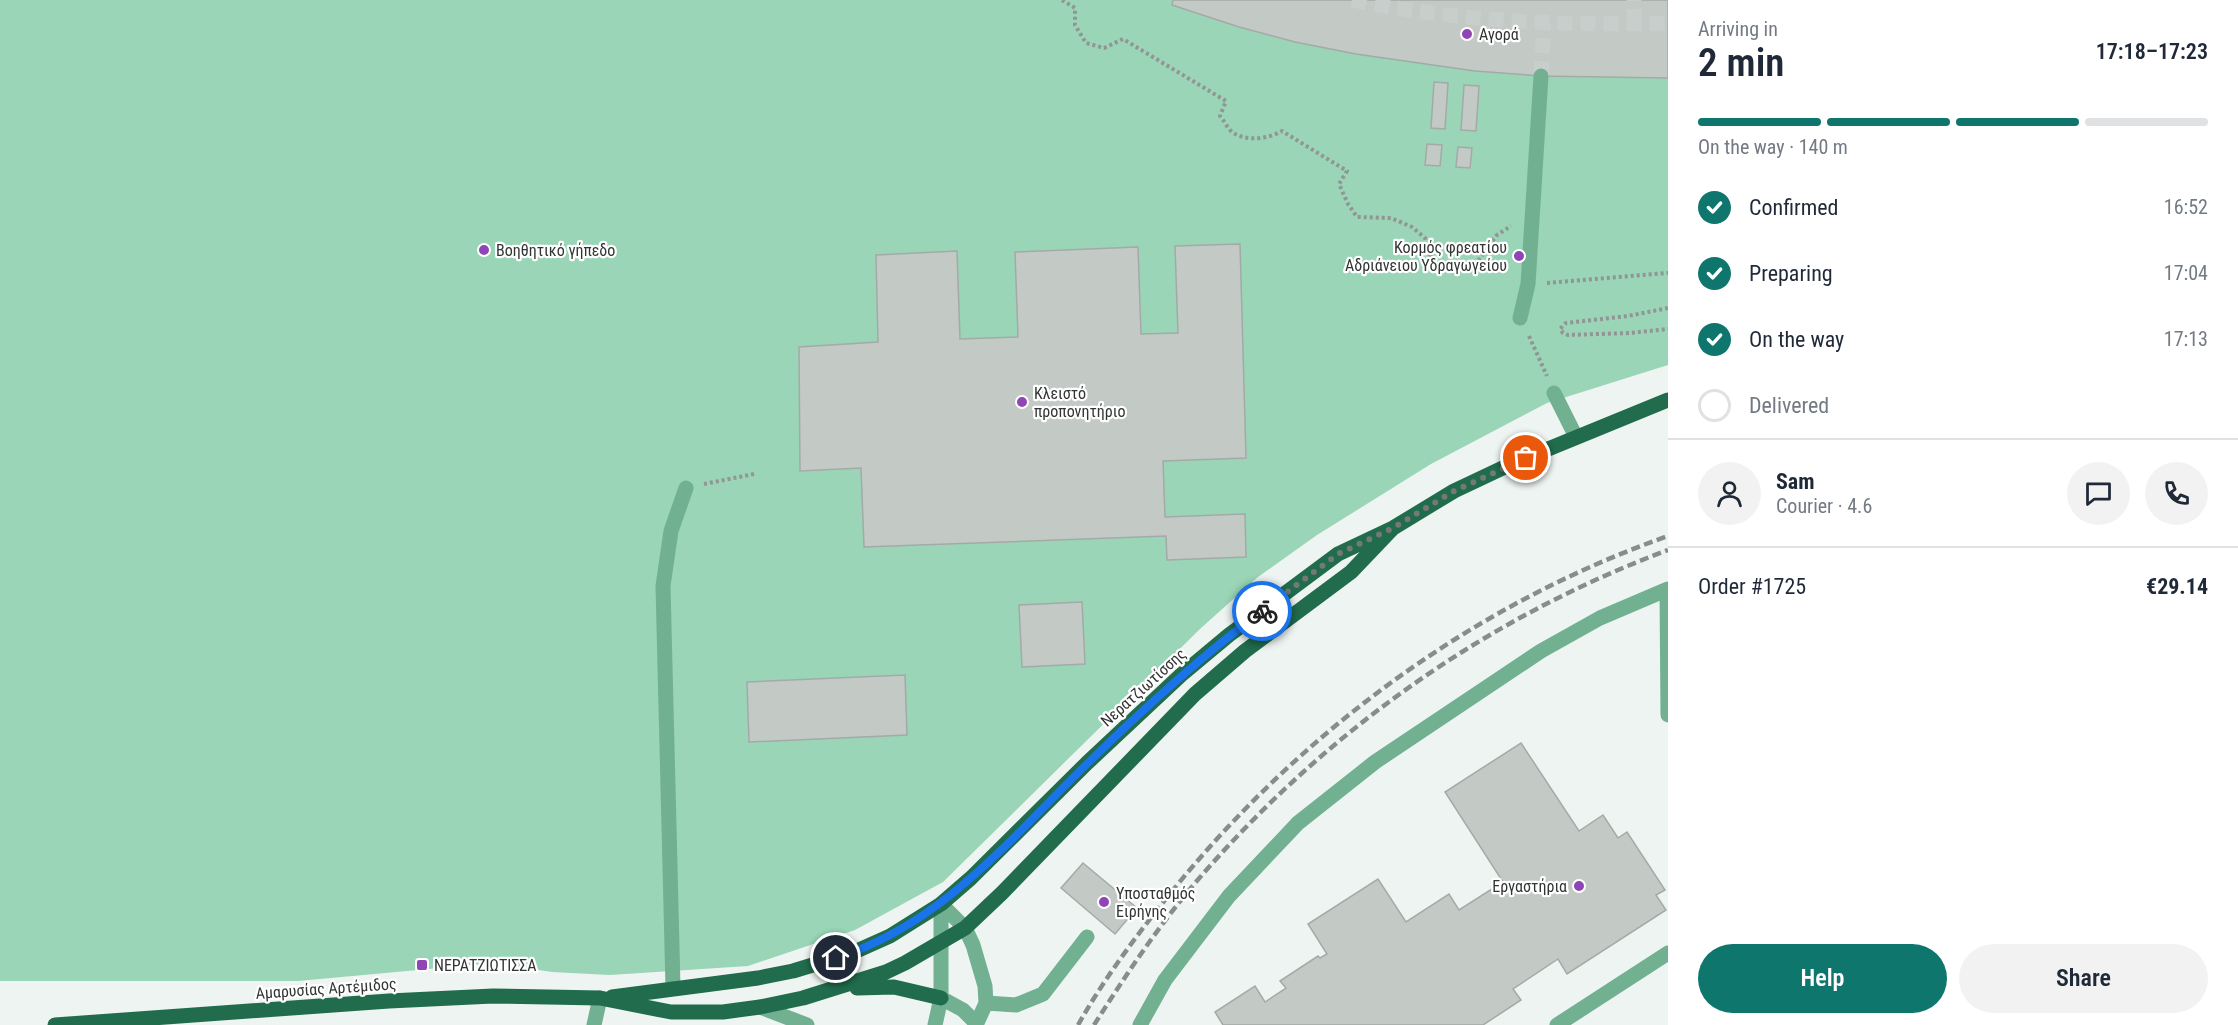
<!DOCTYPE html>
<html lang="en">
<head>
<meta charset="utf-8">
<style>
	:root { --surface:#fff; --page:#f2f2f3; --text:#1f2937; --muted:#747a83; --line:#e0e1e3; --accent:#0f766e }
	body { margin:0; font-family:"Roboto Condensed",sans-serif; background:var(--page); color:var(--text); height:100vh; display:flex; flex-direction:column; font-size:22px; white-space:nowrap }
	* { box-sizing:border-box; margin:0 }
	p { font-size:20px; color:var(--muted) }
	.icon { flex:none; width:33px; height:33px; fill:none; stroke:currentColor; stroke-width:2; stroke-linecap:round; stroke-linejoin:round }
	.map { position:relative; flex:1; overflow:hidden }
	.side { display:flex; flex-direction:column; background:var(--surface); width:570px }
	.side>* { flex:none }
	.pin { position:absolute; display:grid; place-items:center; width:51px; height:51px; color:#fff; margin:-26px; border:3px solid #fff; border-radius:50%; box-shadow:0 2px 6px #0007 }
	.courier { position:absolute; display:grid; place-items:center; width:60px; height:60px; margin:-30px; border:4px solid #1a73e8; border-radius:50%; background:#fff; color:#222; box-shadow:0 2px 8px #0007 }
	.summary em { font-style:normal; font-weight:600 }
	.summary div { display:flex; flex-direction:column-reverse }
	.summary { display:flex; align-items:center; justify-content:space-between; height:102px; padding:0 30px }
	h1 { font-size:39px; font-weight:600; line-height:45px }
	.bar { display:grid; grid-template-columns:repeat(4,1fr); gap:9px 6px; align-content:center; height:72px; padding:0 30px }
	.bar i { height:8px; border-radius:4px; background:var(--line) }
	.bar .current { background:var(--accent) }
	.bar p { grid-column:span 4 }
	.line { display:flex; align-items:center; gap:15px; padding:0 30px; border-top:2px solid var(--line) }
	.line div { flex:1 }
	.round { display:grid; place-items:center; flex:none; width:63px; height:63px; border-radius:32px; background:var(--page) }
	ol { padding:0 30px; list-style:none }
	li { display:flex; align-items:center; gap:18px; height:66px }
	li p { margin-inline-start:auto }
	li .icon { padding:6px; border-radius:50%; background:var(--accent); color:#fff; stroke-width:4 }
	li:last-child { color:var(--muted) }
	li i { width:33px; height:33px; border:3px solid var(--line); border-radius:50% }
	.action { display:flex; gap:12px; margin-top:auto; padding:12px 30px }
	.action a { flex:1; height:69px; border-radius:36px; background:var(--accent); color:#fff; font-size:24px; font-weight:600; line-height:69px; text-align:center }
	.action a+a { background:var(--page); color:var(--text) }
	main { display:flex; flex:1; min-height:0 }
	.map>svg:first-child { display:block }
</style>
</head>
<body>
<main>
<div class="map">
<svg width="1668" height="1025" viewBox="0 0 1668 1025">
	<rect width="100%" height="100%" fill="#eef4f1"/>
	<path fill="#99d5b6" d="M0,0H1668V365L1547,403L1431,464L1317,535L1258,577L1201,628L943,882L855,930L748,966L610,975L552,972L494,963L298,981H0Z"/>
	<path fill="#c3c9c5" stroke="#a4aaa7" stroke-width="1.5" d="M1173,0H1668V78L1541,76L1475,71L1356,54L1295,42L1239,27L1172,5Z
		M1434,82L1448,83L1445,129L1431,128Z
		M1464,85L1479,86L1476,131L1461,130Z
		M1427,144L1442,145L1440,166L1425,165Z
		M1458,147L1472,148L1470,168L1456,167Z
		M1240,244L1246,458L1163,461L1165,517L1245,514L1246,557L1167,560L1166,536L864,547L861,468L800,471L799,347L878,342L876,255L957,251L960,339L1018,337L1015,252L1138,247L1141,334L1178,333L1175,246Z
		M1082,602L1085,664L1022,667L1019,605Z
		M905,675L907,735L749,742L747,682Z
		M1521,743L1579,831L1603,815L1618,838L1627,832L1665,890L1656,895L1666,910L1567,974L1558,959L1513,989L1521,1000L1483,1025H1223L1215,1012L1255,986L1265,1002L1286,988L1280,981L1318,956L1320,958L1327,954L1308,924L1378,879L1406,922L1449,894L1459,910L1503,882L1445,792Z
		M1083,863L1137,908L1115,934L1061,888Z"/>
	<g fill="none" stroke-linecap="round" stroke-linejoin="round">
		<path stroke="#c8cecb" stroke-width="15" stroke-dasharray="15 8" stroke-linecap="butt" d="M1352,0C1456,21 1563,26 1668,23
			M1634,24V0
			M1541,76L1544,23"/>
		<path stroke="#919593" stroke-width="4" stroke-dasharray="3 3" stroke-linecap="butt" d="M1062,0L1075,8V25L1086,43L1104,48L1123,39L1226,101L1220,116C1224,120 1227,128 1232,132C1246,142 1268,139 1282,131L1347,171L1339,184L1348,204L1357,217L1391,218L1412,227L1425,238L1431,258L1441,269L1456,272L1475,265L1497,235L1511,226
			M1547,283L1668,273
			M1668,308L1628,316L1566,323L1560,329L1563,333L1568,335L1630,333L1668,329
			M1529,336L1547,376
			M704,484L754,474"/>
		<path stroke="#71b091" stroke-width="15" d="M1520,318L1528,284L1541,76
			M1554,393L1576,437
			M1667,590L1668,715
			M941,904L965,928L973,945L985,986L986,1003L976,1025
			M673,987L663,586L671,531L686,488
			M941,998L963,1010L976,1023
			M986,1003L1016,1005L1043,994L1087,937
			M760,1007L807,1025
			M594,1025L600,998
			M935,1025L941,998V904
			M1140,1025L1165,980L1229,896L1298,823L1375,762L1541,651L1600,618L1668,589
			M1557,1025L1668,953"/>
		<path stroke="#206c4d" stroke-width="15" d="M857,988L894,987L941,998
			M612,997L758,978L793,971L852,953L890,936L941,904L971,878L1087,763L1181,675L1229,635L1338,554L1393,528L1454,491L1509,465L1668,400
			M55,1025L389,1001L493,996L600,998L671,1012H723L760,1007L803,998L886,972L905,963L965,928L1002,893L1195,694L1245,651L1351,572L1393,528"/>
		<path stroke="#888c8a" stroke-width="4.5" stroke-dasharray="9 4.5" stroke-linecap="butt" d="M1078,1025C1104,979 1136,936 1169,895C1299,733 1472,605 1668,536
			M1094,1025C1129,970 1165,916 1209,867C1334,726 1491,616 1668,550"/>
	</g>
	<g fill="none" stroke-linecap="round" stroke-linejoin="round">
		<path stroke="#747876" stroke-width="6" stroke-dasharray="0 10.8" d="M1262,611L1338,554L1393,528L1454,491L1526,458"/>
		<path stroke="#1a73e8" stroke-width="8" d="M836,958C943,924 1011,838 1088,763C1143,709 1200,657 1262,611"/>
	</g>
	<g fill="#9045b7" stroke="#fff" stroke-width="2">
		<circle cx="1467" cy="34" r="6"/>
		<circle cx="484" cy="250" r="6"/>
		<circle cx="1519" cy="256" r="6"/>
		<circle cx="1022" cy="402" r="6"/>
		<circle cx="1579" cy="886" r="6"/>
		<circle cx="1104" cy="902" r="6"/>
		<rect x="416" y="959" width="12" height="12" rx="3"/>
	</g>
	<g text-anchor="middle" stroke-width="4.5" stroke-linejoin="round" paint-order="stroke">
		<g font-size="16" fill="#323533" stroke="#fff" text-anchor="start">
			<text x="1479" y="40">Αγορά</text>
			<text x="1507" y="253" text-anchor="end">Κορμός φρεατίου<tspan x="1507" dy="18">Αδριάνειου Υδραγωγείου</tspan></text>
			<text x="496" y="256">Βοηθητικό γήπεδο</text>
			<text x="1034" y="399">Κλειστό<tspan x="1034" dy="18">προπονητήριο</tspan></text>
			<text x="1567" y="892" text-anchor="end">Εργαστήρια</text>
			<text x="1116" y="899">Υποσταθμός<tspan x="1116" dy="18">Ειρήνης</tspan></text>
			<text x="434" y="971">ΝΕΡΑΤΖΙΩΤΙΣΣΑ</text>
		</g>
		<g font-size="16" fill="#323533" stroke="#fff">
			<text transform="translate(1143 687) rotate(-42)" y="6">Νερατζιωτίσσης</text>
			<text transform="translate(326 988) rotate(-4)" y="6">Αμαρυσίας Αρτέμιδος</text>
		</g>
	</g>
</svg>
<div class="pin" style="left:1526px;top:458px;background:#ea580c"><svg class="icon" aria-label="bag" viewBox="0 0 24 24"><path d="M5 8h14l-1 12H6zM9 8a3 3 0 0 1 6 0"/></svg></div>
<div class="pin" style="left:836px;top:958px;background:#1f2937"><svg class="icon" aria-label="home" viewBox="0 0 24 24"><path d="M3 11l9-7 9 7M6 9v11h12V9"/></svg></div>
<div class="courier" style="left:1262px;top:611px"><svg class="icon" aria-label="bike" viewBox="0 0 24 24"><circle cx="6" cy="16" r="4"/><circle cx="18" cy="16" r="4"/><path d="M6 16l4-8h5l3 8M10 8l3 8H6M13 5h3"/></svg></div>
</div>
<section class="side">
<div class="summary"><div><h1>2 min</h1><p>Arriving in</p></div><em>17:18–17:23</em></div>
<div class="bar"><i class="current"></i><i class="current"></i><i class="current"></i><i></i><p>On the way · 140 m</p></div>
<ol>
<li><svg class="icon" aria-label="check" viewBox="0 0 24 24"><path d="M5 12l5 5 9-10"/></svg>Confirmed<p>16:52</p></li>
<li><svg class="icon" aria-label="check" viewBox="0 0 24 24"><path d="M5 12l5 5 9-10"/></svg>Preparing<p>17:04</p></li>
<li><svg class="icon" aria-label="check" viewBox="0 0 24 24"><path d="M5 12l5 5 9-10"/></svg>On the way<p>17:13</p></li>
<li><i></i>Delivered</li>
</ol>
<div class="line" style="height:108px"><a class="round"><svg class="icon" aria-label="person" viewBox="0 0 24 24"><circle cx="12" cy="8" r="4"/><path d="M4 21q1-7 8-7t8 7"/></svg></a><div><b>Sam</b><p>Courier · 4.6</p></div><a class="round"><svg class="icon" aria-label="chat" viewBox="0 0 24 24"><path d="M4 5h16v11H9l-5 4z"/></svg></a><a class="round"><svg class="icon" aria-label="phone" viewBox="0 0 24 24"><path d="M5 4h4l2 5-3 2q2 4 5 5l2-3 5 2v4C11 20 4 13 5 4z"/></svg></a></div>
<div class="line" style="height:78px"><div>Order #1725</div><b>€29.14</b></div>
<div class="action"><a>Help</a><a>Share</a></div>
</section>
</main>
</body>
</html>
